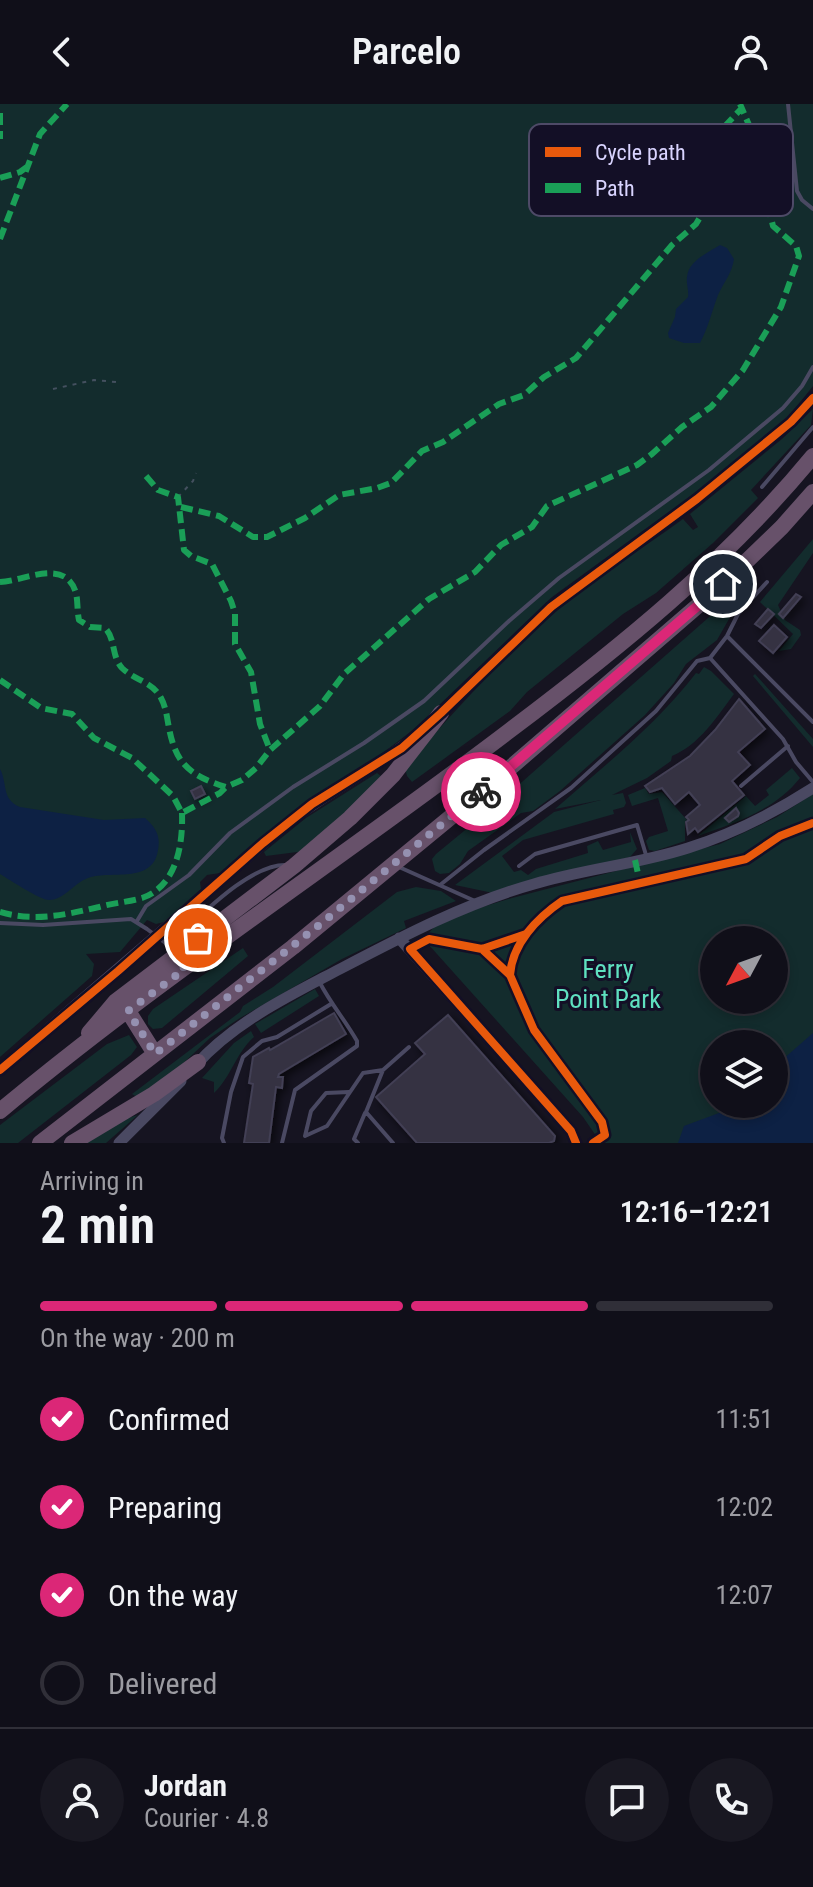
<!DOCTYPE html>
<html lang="en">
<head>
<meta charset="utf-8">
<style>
	:root { --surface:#100f19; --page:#191822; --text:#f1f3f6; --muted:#9c9ca2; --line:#302f38; --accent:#db2777 }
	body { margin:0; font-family:"Roboto Condensed",sans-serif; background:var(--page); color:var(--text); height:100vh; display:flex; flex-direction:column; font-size:30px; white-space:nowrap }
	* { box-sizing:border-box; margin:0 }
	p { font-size:26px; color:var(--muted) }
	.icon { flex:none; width:44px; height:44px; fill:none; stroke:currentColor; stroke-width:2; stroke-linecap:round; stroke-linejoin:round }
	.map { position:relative; height:1039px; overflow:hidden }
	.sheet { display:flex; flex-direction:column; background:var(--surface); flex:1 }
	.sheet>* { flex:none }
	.needle { width:52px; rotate:229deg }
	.tools { position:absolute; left:700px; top:822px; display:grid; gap:16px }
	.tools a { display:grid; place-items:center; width:88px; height:88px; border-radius:50%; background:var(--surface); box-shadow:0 4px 12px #0003,0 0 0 2px var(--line); font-size:40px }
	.pin { position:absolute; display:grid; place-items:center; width:68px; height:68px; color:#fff; margin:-34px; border:4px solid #fff; border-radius:50%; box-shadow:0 2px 8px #0007 }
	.courier { position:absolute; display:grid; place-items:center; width:80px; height:80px; margin:-40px; border:6px solid #db2777; border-radius:50%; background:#fff; color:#222; box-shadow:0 2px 10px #0007 }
	.headline em { font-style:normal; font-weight:600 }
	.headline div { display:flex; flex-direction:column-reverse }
	.headline { display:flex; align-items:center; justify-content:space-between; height:136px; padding:0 40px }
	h1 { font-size:52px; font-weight:600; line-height:60px }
	.bar { display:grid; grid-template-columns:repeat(4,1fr); gap:12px 8px; align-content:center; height:96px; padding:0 40px }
	.bar i { height:10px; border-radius:6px; background:var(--line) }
	.bar .on { background:var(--accent) }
	.bar p { grid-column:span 4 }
	.line { display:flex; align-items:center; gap:20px; padding:0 40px; border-top:2px solid var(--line) }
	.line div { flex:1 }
	.round { display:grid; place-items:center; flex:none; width:84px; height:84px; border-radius:42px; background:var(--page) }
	ol { padding:0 40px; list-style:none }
	li { display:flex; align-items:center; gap:24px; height:88px }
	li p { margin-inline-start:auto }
	li .icon { padding:8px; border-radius:50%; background:var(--accent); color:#fff; stroke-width:4 }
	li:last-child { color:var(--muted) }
	li i { width:44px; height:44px; border:4px solid var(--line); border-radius:50% }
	header { display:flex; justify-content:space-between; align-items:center; height:104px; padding:0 40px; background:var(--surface); font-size:36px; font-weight:600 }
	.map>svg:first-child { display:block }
</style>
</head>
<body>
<header><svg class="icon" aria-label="back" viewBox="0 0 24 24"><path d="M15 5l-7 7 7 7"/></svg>Parcelo<svg class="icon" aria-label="person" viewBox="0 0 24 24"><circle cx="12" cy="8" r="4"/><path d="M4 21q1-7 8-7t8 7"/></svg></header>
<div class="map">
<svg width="813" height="1039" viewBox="0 0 813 1039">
	<defs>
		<filter id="shadow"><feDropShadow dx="3.5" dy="3.5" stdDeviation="4" flood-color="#0009"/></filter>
	</defs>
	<rect width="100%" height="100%" fill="#161421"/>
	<path fill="#132c2d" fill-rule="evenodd" d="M0,0H813V282L789,312L747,348L688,394L552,493L413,626L376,654L308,696L220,769L207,771L200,778L201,785L164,818L156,820L147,816L120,848L86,850L94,860L92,872L0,953Z
		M813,305L811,321L751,386L758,394L713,439L656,489L623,510L527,588L510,607L412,678L407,672L405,664C453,608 503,553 559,505C598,472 642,445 683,415L693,426L698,423L690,410L782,335Z
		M813,435V449L778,501L785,516L800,526L801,531L791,545L779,547L793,530L760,498Z
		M750,477L748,492L733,508L717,536L686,560L674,579L645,611L560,687L533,707L521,709L468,747L460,760L449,769L440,770L435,767L432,755L436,750L498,699Z
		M704,563L711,567L734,590C717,613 699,641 672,652L671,657L647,674L612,691L623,689L626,699L624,703L613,706L614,710L523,736L502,752L514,768L521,766L528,771L536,765L588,749L587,742L598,737L603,746L631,738L630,728L637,745L630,753L493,789L455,781L554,708L601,696L555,705C604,662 656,621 696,569L699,570Z
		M755,570L813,635V643L753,572Z
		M792,664L800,674C775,706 735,719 698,732L746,692L755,702L769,691L766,686Z
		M377,669L381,672L367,689L305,747L266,752L264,748L306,714Z
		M645,684L649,690L662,688L687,716L685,718V737L655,747L649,746L646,737L649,733L668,727L658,694L632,702L628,691Z
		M813,690V947L774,986V940H714V1000H756L696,1039H601L583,1013L428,840V830L434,823L466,808L512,794L720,740L777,713ZM714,836H774V896H714Z
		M416,783L441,787L456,797L404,817L406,824L342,855L240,914L210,934L176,966L137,993L132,990L240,908L243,902L273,883L397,788Z
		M243,844L248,852L162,924L153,925L148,920V912L153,905Z
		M315,885L319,892L261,929L255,920Z
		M251,927L254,933C236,949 231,973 214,989V978L202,974L234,939Z
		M129,931L137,943L131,951L18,1039H0V1021L107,940Z
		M138,1011L106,1039H86L117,1017Z"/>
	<path fill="#0d2144" d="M720,141L727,144L734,155C732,169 724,178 718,191C712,207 708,224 700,239H684L669,234L668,229L675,213L676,205L688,193C689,186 686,180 687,173C688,157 709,148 720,141Z
		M0,665C8,680 1,695 20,703L104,716L145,714C155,723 161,731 158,746C153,779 115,767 91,773C75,777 65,796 49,796C40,796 10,776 0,770Z
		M813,929V1039H678L684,1022L719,1009L724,1000H774V963Z"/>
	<path fill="#343243" stroke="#433f54" stroke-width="2" filter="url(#shadow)" d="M796,490L801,493L783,514L779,510Z
		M768,505L774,510L761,524L755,520Z
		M774,521L787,533L773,549L759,537Z
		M739,595L765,625L738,648L750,661L732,677L744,691L698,728L695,724L688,730L686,718L689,716L686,713L700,701L689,688L675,700L662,684L650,688L645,682L690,652L715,626Z
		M201,682L205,690L195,695L191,687Z
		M736,704L739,709L738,712L729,718L725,714Z
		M334,909L346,930L279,970L278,973H283L282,984L276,983L269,1039H244L253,980L249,979L253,953L269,944L270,946Z
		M448,911L555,1032L554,1037L549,1039H417L376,993L425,950L415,939Z"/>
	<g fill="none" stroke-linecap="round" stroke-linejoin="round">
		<path stroke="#44505f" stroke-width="2" stroke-dasharray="4 6" stroke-linecap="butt" d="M53,285L94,276L116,278
			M178,393L193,377L196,369"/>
		<path stroke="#4a4962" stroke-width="4" d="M788,0L797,87L802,96L813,105
			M762,383L813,323
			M727,532L813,618
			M710,554L727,532L738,510L767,478
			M741,682L788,642
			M519,762L535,750L637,721L646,751
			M399,763L475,797
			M440,781L484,746L571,684L656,607L697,557L710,554L783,635L796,658L813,678
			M137,817L146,802L189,771L230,729L293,683L364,639L424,597L509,517L559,474L709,366L783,304L802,282L813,263
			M0,819L43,821L131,815L147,825L168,841L173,848
			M168,841C196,817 248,760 286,761
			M349,988L326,989L311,1007L305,1032L327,1022L363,969L383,966
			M224,1039L222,1034L231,988L243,953L262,937L277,933L331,900
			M282,1039L295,986L357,942V937C345,916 331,900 320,879
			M358,1039L354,1035L365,1009
			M393,1039L366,1008L383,966L409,943"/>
		<path stroke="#4a4962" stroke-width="11" d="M436,614L551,503L697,395L791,318L813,294
			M399,834L571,1027L576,1039
			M195,962C234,918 289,892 340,865C403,832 466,799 534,780C585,765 638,760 688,744C732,730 774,709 813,684
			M0,966L285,721C327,688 376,665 417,631
			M119,1039L181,977"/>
		<path stroke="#67516a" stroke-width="16" d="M128,907L155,950
			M89,929L116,897L294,762L350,714L393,671L441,609
			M0,1007C163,871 341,755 509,627C618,545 726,458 813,352
			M40,1039L293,843L503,670L723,480L782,423L813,388
			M72,1039L154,990L198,958"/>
		<path stroke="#1a9f57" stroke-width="6" stroke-dasharray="12 6" stroke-linecap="butt" d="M0,9V35
			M0,74L20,68L28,62
			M0,135L40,30L67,0
			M146,372L158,386L178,393L184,446L191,452L212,460L231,497L235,509V540L251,568L260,620L270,646
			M181,403L219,412L253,433H267L305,414L339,391L377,384L391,379L422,347L443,338L499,300L524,291L544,273L576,254L672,141L696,120L708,100L716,75L725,22L741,5
			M0,478C25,477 65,453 76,489C78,498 77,507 79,516L90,523L105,524C116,535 111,552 122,564C134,576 153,578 161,594C166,603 167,614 169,624C176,661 191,672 226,683L242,676L256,664L270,646L320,602L344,570L429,495L475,468L501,441L532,423L547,402L637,361L652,350L682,323L711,303L743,266L781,203L799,152L796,142L773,122L766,93L755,72L749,47V21L740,0
			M0,576L41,604L72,610L94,634L132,654L173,692L182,709L220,689L226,683
			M635,756L640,779
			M0,808C34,818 65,811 99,803C113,799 128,798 142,794C177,782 183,740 182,709"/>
		<g stroke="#130f26" stroke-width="13">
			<path id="cycleway" d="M526,830L482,845L429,835L410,845L571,1027L576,1039
				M482,845L510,871L534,926L602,1018L605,1031L593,1039
				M510,871C512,840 537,814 562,797L746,755L780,732L813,719
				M0,966L118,867L263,739L312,700L402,644L441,609L551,503L697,395L791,318L813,294"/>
		</g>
		<use href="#cycleway" stroke="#e8590c" stroke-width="8"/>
	</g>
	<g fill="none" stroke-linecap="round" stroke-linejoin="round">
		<path stroke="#9591b1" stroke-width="8" stroke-dasharray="0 14.4" d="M198,834L175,852L185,865L128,907L155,950L323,818L481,688"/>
		<path stroke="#db2777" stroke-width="10" d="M481,688L723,480"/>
	</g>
	<g text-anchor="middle" stroke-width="6" stroke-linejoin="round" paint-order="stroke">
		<g font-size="26" fill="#5fe0c0" stroke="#130f26">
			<text x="608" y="874">Ferry<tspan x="608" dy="30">Point Park</tspan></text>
		</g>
	</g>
	<rect x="529" y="20" width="264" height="92" rx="12" fill="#130f26" stroke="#4e4a67" stroke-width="2"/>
	<rect x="545" y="43" width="36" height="10" fill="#e8590c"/>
	<rect x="545" y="79" width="36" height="10" fill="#1a9f57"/>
	<g font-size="22" fill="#d9d4ff">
		<text x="595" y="56">Cycle path</text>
		<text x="595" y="92">Path</text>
	</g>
</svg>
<div class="tools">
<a><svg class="needle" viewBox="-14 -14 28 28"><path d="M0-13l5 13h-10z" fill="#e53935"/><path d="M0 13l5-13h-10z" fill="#9c9ca2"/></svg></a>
<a><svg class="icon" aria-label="layers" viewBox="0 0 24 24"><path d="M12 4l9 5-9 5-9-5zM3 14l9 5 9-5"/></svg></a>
</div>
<div class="pin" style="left:198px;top:834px;background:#ea580c"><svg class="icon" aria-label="bag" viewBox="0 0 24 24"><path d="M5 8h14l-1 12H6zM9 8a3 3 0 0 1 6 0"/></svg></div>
<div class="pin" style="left:723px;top:480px;background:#1f2937"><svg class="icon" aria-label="home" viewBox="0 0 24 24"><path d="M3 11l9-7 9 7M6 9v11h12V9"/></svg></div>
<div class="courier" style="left:481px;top:688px"><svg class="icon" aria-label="bike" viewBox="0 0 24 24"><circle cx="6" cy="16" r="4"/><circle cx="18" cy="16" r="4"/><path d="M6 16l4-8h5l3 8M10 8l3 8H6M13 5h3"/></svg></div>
</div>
<section class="sheet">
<div class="headline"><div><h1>2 min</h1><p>Arriving in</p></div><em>12:16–12:21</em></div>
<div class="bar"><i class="on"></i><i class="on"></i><i class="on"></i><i></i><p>On the way · 200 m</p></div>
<ol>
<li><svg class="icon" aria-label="check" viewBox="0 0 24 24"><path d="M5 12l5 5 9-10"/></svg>Confirmed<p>11:51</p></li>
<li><svg class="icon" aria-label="check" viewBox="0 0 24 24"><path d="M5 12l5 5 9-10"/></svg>Preparing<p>12:02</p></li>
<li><svg class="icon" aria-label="check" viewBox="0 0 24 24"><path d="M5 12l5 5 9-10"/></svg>On the way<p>12:07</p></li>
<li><i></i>Delivered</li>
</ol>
<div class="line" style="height:144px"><a class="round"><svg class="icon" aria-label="person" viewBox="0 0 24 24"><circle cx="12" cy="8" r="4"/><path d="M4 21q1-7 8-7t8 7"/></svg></a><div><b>Jordan</b><p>Courier · 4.8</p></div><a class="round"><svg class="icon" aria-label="chat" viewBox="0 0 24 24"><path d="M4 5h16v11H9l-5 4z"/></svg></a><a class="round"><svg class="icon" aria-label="phone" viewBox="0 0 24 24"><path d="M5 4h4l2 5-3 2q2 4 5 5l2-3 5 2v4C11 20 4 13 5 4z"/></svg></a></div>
</section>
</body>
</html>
